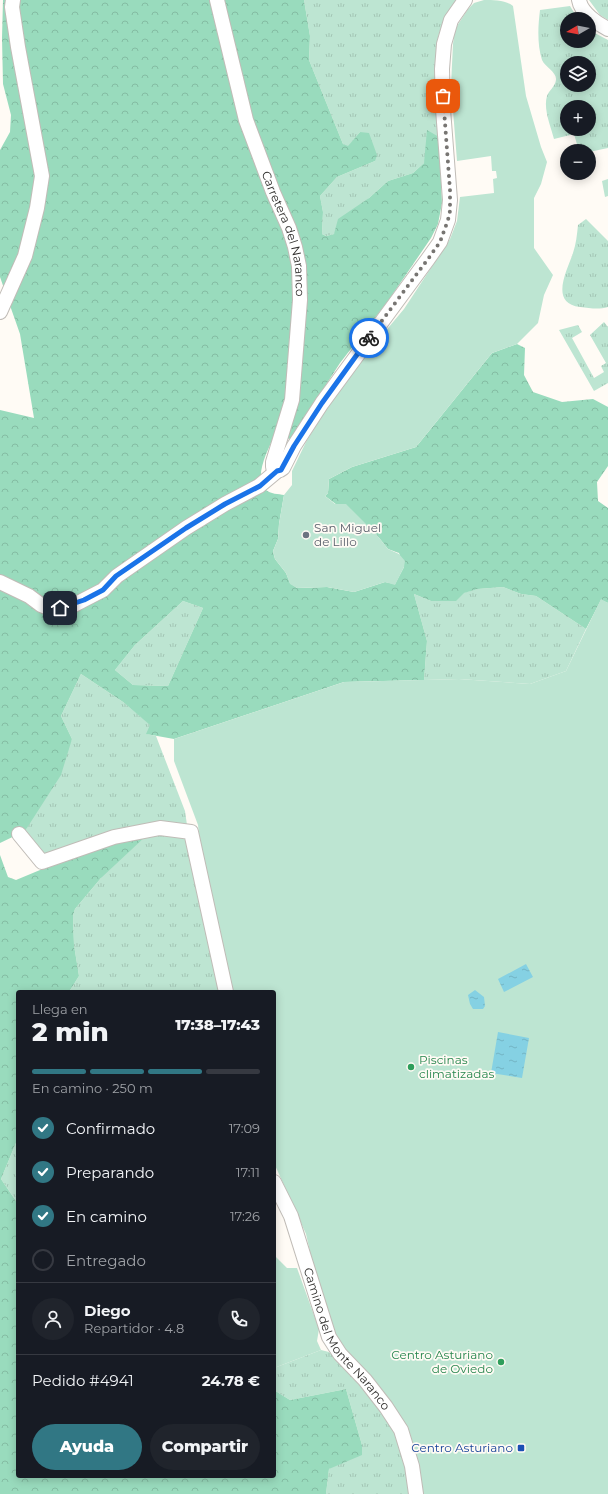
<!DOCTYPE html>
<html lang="es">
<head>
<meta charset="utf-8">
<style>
	:root { --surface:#171b24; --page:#20242c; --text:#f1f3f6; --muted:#9ea1a6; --line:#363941; --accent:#317784 }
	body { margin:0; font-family:Montserrat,sans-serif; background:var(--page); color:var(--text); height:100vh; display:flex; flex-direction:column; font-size:15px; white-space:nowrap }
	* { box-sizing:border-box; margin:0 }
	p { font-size:13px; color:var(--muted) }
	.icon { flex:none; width:22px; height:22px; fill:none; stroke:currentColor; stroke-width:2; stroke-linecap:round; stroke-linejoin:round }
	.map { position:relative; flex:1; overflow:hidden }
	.sheet { position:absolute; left:16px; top:990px; width:260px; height:488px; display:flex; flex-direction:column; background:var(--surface); border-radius:4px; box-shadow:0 2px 10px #0003 }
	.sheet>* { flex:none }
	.needle { width:26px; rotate:261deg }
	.fabs { position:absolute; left:560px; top:12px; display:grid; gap:8px }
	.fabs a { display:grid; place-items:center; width:36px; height:36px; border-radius:50%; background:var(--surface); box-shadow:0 2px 10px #0003; font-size:20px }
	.pin { position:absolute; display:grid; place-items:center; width:34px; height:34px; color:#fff; margin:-17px; border-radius:8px; box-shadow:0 2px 6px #0006 }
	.courier { position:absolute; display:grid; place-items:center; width:40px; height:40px; margin:-20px; border:3px solid #1a73e8; border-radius:50%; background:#fff; color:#222; box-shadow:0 1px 5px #0007 }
	.summary em { font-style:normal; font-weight:800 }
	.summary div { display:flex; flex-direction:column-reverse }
	.summary { display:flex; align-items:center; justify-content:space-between; height:68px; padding:0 16px }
	h1 { font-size:26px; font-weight:800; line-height:30px }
	.bar { display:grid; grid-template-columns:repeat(4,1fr); gap:6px 4px; align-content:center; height:48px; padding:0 16px }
	.bar i { height:5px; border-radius:3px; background:var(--line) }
	.bar .on { background:var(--accent) }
	.bar p { grid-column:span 4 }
	.line { display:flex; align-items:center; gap:10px; padding:0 16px; border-top:1px solid var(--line) }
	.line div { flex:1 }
	.round { display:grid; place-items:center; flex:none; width:42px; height:42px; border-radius:21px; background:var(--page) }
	ol { padding:0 16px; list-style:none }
	li { display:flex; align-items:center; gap:12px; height:44px }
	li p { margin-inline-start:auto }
	li .icon { padding:4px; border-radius:50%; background:var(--accent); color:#fff; stroke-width:4 }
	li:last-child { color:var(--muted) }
	li i { width:22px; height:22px; border:2px solid var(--line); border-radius:50% }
	.button { display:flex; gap:8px; margin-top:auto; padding:8px 16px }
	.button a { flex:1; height:46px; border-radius:24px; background:var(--accent); color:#fff; font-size:16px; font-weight:800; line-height:46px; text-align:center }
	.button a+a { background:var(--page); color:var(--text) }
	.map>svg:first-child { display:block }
</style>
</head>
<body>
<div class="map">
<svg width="608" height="1494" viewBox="0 0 608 1494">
	<defs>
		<pattern id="grass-tufts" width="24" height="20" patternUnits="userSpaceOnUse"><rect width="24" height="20" fill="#bde5d2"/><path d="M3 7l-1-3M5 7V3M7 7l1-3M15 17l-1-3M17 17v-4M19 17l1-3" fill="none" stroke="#a3c5b4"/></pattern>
		<pattern id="forest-crowns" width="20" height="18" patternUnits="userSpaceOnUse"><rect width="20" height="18" fill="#99dbbd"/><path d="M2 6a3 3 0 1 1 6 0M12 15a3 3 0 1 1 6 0" fill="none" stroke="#84bca3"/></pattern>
		<pattern id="water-ripples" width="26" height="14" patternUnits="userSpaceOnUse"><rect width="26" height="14" fill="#85d1e3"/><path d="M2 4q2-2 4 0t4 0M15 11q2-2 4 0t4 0" fill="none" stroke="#73b4c3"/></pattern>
	</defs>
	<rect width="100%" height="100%" fill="#fffbf5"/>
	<path fill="url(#grass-tufts)" fill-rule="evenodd" d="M304,0H456C446,16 438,30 436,49L439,137L424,163L413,173L388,181L369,198L334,234L326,236L322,234L323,212L320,196L337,177L375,161L360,132L348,147L343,144L309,60L310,36Z
		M589,0H608V20L600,15Z
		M570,6L578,19H567V41H589V30L608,40V148L589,152V151H579L574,134L554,139C551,127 543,109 547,96C549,90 555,87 556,80C557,72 545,67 542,60C537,44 538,26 540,10ZM567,63H589V85H567ZM567,107H589V129H567Z
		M586,219L608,241V307C598,310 590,308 580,307C549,303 567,271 573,253C576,244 577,235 578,225Z
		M604,322L608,327V383L594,391L559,330L578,325L582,332L572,338L594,378L604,372L601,366L606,363L590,335Z
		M503,587L521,594L536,596L586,629L566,671L530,684L459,679L424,680L427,641L414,594L431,601L478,589Z
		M183,601L203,608L168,686L133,685L115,670L135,645Z
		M81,674L123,702L151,725L147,734L156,736L185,811L187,825L186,838L222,992H69L79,976L74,945L73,916L75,909L101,878L117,838L49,867L42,862L25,831L72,739L61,716Z
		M18,1138V1204L1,1179Z
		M321,1350L329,1352L348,1373L378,1402L398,1436L411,1494H326L329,1469L362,1445L346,1389L290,1400L274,1390V1368Z"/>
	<path fill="url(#forest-crowns)" fill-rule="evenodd" d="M3,0H304L310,36L309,60L343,144L348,146L360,132L369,133L377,155L375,161L337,177L320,196L323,212L322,234L326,236L334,234L338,219L369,198L388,181L413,173L424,163L427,130L439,137L442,203L438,224L431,238L388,301L340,363L291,439L274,437C268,449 253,478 266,490C270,494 279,494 284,495L279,524L278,539L273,551L275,559L286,573L290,583L297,588L327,587L354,592L385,582L395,584L404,567L399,553L388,549L376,534L325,496L328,493L329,479L352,467L416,447L492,353L517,344L525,348L524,375L533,392L562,402L593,399L608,407V466L597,482L598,501L608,508V603L601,600L586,629L536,596L521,594L503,587L478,589L464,593L456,601H431L414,594L427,641L424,680L344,682L174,739L146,734L150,725L123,702L81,674L61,716L72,739L61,775L25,831L0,843V410L34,418L20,334L0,277V150L10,132L11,115L3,84L2,38ZM183,601L203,608L168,686L133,685L115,670L135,645Z
		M146,836L101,878L75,909L73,916L74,945L79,976L69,992H18V1138L1,1179L18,1204V1476H274V1390L290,1400L346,1389L362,1445V1455L329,1469L326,1494H0V855L8,877L16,880L117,838Z"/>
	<path fill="#bde5d2" d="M484,0C494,0 506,0 513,6L526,96L541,147L547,162L541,184L534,198V248L553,275L544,295L538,323L517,344L492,353L416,447L352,467L329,479L328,493L325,496L335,504H346L376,534L388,549L399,554L405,561L404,567L395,585L385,582L354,592L327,587L297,588L290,584L286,573L275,559L273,551L278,539L279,524L284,495L292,485V471L306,442L325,411L373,346L404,309L450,239L457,221L460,197L494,193L493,179L497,178L496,171H492L491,156L457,161L451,85L453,44L455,29L468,9L474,3Z
		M608,179V196L605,197L602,181Z
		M601,599L608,603V1494H423L418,1469L395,1408L358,1362L339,1343L330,1324L312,1267L311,1256L306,1234L274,1163V992H233L197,844L199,834L198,825L174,761V739L344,682L459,679L530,684L566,671Z
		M274,1255L287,1268H297L319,1329L317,1341L321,1350L274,1368Z"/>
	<path fill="url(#water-ripples)" d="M526,964L533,977L504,992L498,979Z
		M475,990L484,997L485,1006L483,1009H473L470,1004L468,995Z
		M498,1032L529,1038L522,1078L491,1073Z"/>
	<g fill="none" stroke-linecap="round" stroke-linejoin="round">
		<g stroke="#c0bcb7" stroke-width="16">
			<g id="minor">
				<path id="s1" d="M217,0L246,120L273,192L289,228L295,247L299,266L300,300L292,400L273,462V467L277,471"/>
				<path d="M579,0C581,13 598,24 608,29"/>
				<path d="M0,312L25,256L37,208L42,176L18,47L12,7L13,0"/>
				<path d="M0,582L29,596L41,605L51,609L74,605L103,590L117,576L186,528L225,504L259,486L277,471L280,470L283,468L294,446L322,403L428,259L440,242L448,220L450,200L443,109L442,69L444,44L451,20L465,0"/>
				<path d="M19,834L42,862L114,837L160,828L191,832L226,992"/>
				<path id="s2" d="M274,1182L291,1216L329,1337L340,1354L365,1380L386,1407L401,1430L412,1466L416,1494"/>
			</g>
		</g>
		<use href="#minor" stroke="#fff" stroke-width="14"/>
	</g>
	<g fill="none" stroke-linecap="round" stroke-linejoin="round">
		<path stroke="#777572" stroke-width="4" stroke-dasharray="0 7.2" d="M369,338L428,259L440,242L448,220L450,211V190L443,96"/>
		<path stroke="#1a73e8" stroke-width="5" d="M60,608L84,600L103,590L116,576L186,528L225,504L260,486L277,471L281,470L294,446L322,403L369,338"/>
	</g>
	<circle fill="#6b7280" stroke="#fffbf5" stroke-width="1.5" cx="306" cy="535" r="4"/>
	<g fill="#2e9e5b" stroke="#fffbf5" stroke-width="1.5">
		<circle cx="411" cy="1067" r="4"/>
		<circle cx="501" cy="1362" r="4"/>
	</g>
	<rect fill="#1a4fb4" stroke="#fffbf5" stroke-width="1.5" x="517" y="1444" width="8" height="8" rx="2"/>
	<g text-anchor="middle" stroke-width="3.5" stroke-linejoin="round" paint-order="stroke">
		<g font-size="12" fill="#2e2d2b" stroke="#fffbf5">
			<text dy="4" stroke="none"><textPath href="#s1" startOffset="244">Carretera del Naranco</textPath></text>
			<text dy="4" stroke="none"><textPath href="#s2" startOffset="175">Camino del Monte Naranco</textPath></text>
		</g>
		<g font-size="12" fill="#5b616d" stroke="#fffbf5" text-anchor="start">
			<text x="314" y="532">San Miguel<tspan x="314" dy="14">de Lillo</tspan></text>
		</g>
		<g font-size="12" fill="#27864d" stroke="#fffbf5" text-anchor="start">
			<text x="419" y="1064">Piscinas<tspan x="419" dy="14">climatizadas</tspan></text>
			<text x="493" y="1359" text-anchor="end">Centro Asturiano<tspan x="493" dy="14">de Oviedo</tspan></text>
		</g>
		<g font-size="12" fill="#164399" stroke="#fffbf5" text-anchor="end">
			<text x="513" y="1452">Centro Asturiano</text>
		</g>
	</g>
</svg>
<div class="fabs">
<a><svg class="needle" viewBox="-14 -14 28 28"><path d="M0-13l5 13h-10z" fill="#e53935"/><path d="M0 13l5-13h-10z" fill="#9ea1a6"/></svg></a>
<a><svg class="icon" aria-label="layers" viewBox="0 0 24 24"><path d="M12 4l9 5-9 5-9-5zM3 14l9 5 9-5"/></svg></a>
<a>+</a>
<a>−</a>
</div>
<div class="pin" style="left:443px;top:96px;background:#ea580c"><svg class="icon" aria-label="bag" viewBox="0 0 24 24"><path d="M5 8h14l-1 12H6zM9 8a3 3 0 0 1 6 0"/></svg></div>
<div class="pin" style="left:60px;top:608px;background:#1f2937"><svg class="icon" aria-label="home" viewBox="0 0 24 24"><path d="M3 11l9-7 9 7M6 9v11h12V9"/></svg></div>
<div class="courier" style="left:369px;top:338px"><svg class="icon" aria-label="bike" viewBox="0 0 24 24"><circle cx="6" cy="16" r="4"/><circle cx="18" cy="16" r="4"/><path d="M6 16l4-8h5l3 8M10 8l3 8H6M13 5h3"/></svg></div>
<section class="sheet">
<div class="summary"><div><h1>2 min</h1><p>Llega en</p></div><em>17:38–17:43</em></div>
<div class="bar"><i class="on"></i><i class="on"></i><i class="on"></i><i></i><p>En camino · 250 m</p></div>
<ol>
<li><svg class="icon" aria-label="check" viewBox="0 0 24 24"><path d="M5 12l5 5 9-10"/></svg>Confirmado<p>17:09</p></li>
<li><svg class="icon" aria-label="check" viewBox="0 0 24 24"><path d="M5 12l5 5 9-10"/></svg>Preparando<p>17:11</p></li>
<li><svg class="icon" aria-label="check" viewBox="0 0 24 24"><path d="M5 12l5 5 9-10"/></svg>En camino<p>17:26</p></li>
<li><i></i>Entregado</li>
</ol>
<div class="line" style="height:72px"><a class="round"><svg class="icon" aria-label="person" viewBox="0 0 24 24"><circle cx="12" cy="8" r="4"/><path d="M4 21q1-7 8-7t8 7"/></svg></a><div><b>Diego</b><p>Repartidor · 4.8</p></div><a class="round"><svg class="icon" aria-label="phone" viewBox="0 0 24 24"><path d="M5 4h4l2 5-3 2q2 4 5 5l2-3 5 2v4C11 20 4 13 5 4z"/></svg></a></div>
<div class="line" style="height:52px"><div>Pedido #4941</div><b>24.78 €</b></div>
<div class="button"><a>Ayuda</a><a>Compartir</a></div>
</section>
</div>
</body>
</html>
